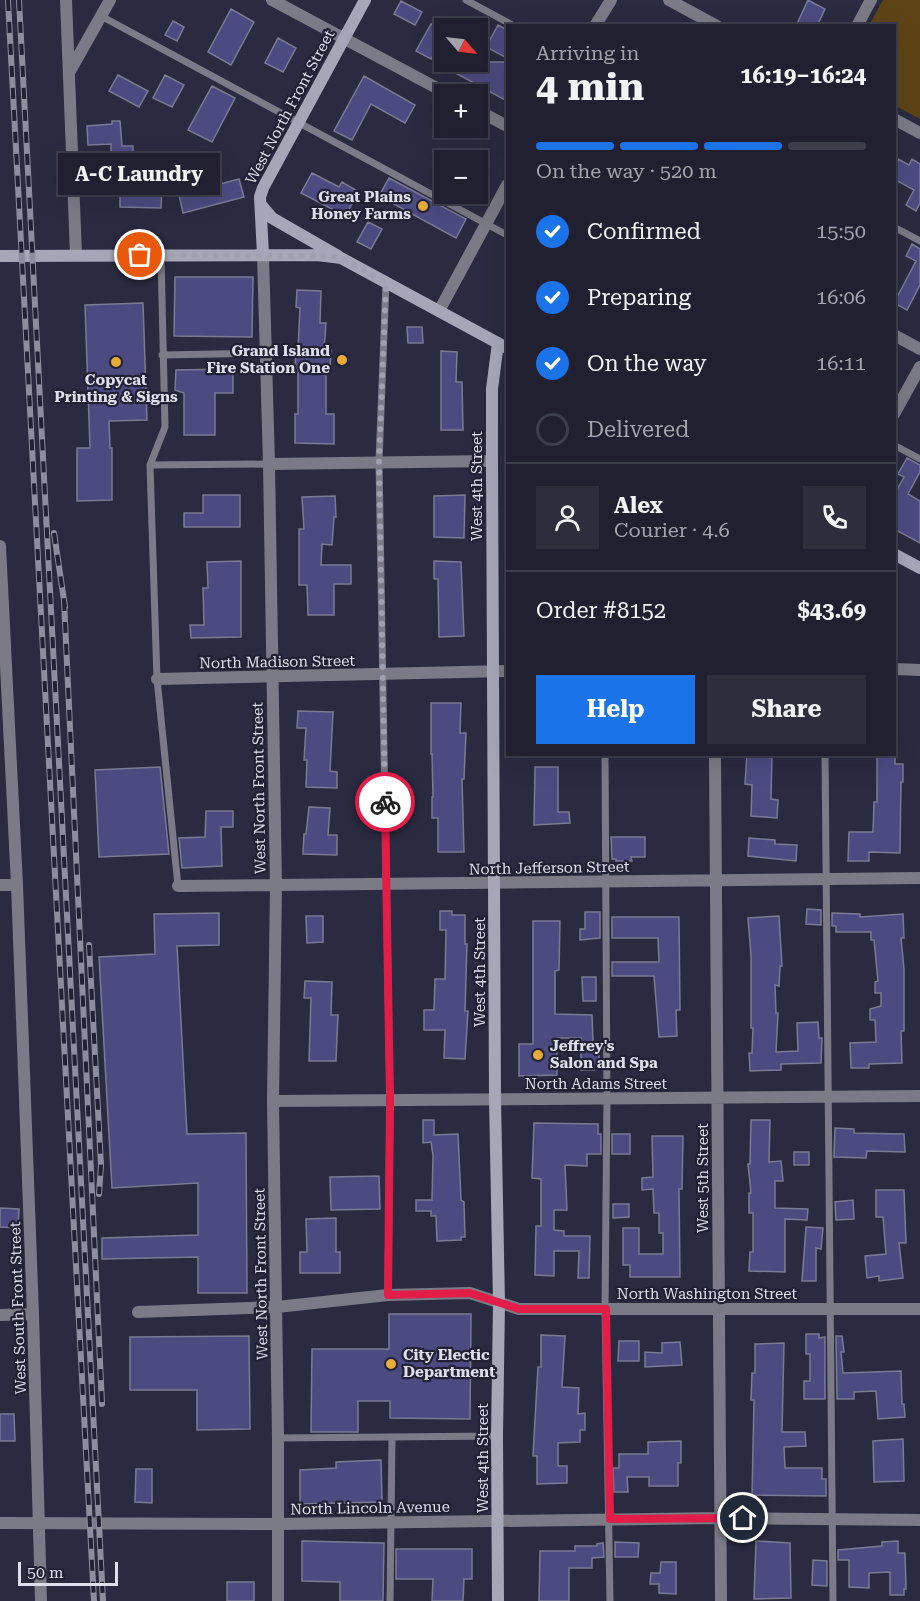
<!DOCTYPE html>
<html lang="en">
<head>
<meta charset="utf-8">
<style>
	:root { --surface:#202030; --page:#2d2d3c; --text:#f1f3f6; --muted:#a2a3ab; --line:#3d3e4c; --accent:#1a73e8 }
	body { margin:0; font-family:"Roboto Serif",serif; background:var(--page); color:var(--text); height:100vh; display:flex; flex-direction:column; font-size:22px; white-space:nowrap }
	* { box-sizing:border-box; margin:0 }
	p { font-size:20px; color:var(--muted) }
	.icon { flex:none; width:33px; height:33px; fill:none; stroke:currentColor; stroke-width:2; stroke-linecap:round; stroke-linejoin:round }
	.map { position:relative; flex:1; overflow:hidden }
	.side { position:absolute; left:506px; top:24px; width:390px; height:732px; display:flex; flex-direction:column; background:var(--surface); border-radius:0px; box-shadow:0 6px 24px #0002,0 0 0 2px var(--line) }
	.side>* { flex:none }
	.needle { width:39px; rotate:118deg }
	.tools { position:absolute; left:434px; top:18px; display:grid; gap:12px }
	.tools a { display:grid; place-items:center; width:54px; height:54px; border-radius:0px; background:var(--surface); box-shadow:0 6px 24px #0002,0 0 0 2px var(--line); font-size:30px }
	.scale { position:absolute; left:18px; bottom:15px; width:100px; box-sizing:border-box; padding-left:6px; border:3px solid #dedfec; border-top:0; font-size:16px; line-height:21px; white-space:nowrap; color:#dedfec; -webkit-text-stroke:4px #212135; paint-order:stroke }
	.pin { position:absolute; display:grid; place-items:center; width:51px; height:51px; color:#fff; margin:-26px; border:3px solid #fff; border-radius:50%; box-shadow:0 2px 6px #0007 }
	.courier { position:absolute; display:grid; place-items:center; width:60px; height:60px; margin:-30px; border:4px solid #e11d48; border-radius:50%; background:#fff; color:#222; box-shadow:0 2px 8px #0007 }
	.bubble { position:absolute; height:42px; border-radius:0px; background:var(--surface); box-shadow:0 6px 24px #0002,0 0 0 2px var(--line); font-size:20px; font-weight:700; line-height:42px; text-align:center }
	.overview em { font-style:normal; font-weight:700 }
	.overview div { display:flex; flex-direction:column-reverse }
	.overview { display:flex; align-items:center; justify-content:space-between; height:102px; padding:0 30px }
	h1 { font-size:39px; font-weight:700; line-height:45px }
	.bar { display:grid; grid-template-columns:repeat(4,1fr); gap:9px 6px; align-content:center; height:72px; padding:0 30px }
	.bar i { height:8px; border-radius:4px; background:var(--line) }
	.bar .on { background:var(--accent) }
	.bar p { grid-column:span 4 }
	.line { display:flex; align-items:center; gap:15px; padding:0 30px; border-top:2px solid var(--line) }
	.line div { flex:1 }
	.round { display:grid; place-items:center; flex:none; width:63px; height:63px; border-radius:0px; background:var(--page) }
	ol { padding:0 30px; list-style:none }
	li { display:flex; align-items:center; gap:18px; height:66px }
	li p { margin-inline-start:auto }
	li .icon { padding:6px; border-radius:50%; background:var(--accent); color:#fff; stroke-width:4 }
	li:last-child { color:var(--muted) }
	li i { width:33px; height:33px; border:3px solid var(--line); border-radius:50% }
	.button { display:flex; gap:12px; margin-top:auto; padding:12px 30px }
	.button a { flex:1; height:69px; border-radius:0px; background:var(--accent); color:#fff; font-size:24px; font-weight:700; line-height:69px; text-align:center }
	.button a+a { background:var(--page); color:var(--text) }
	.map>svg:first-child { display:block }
</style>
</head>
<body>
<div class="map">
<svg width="920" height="1601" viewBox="0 0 920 1601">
	<rect width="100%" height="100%" fill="#2a2b40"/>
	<path fill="#5e4415" d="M883,0H920V119L894,105V26L869,25Z"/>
	<path fill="#4b4b82" stroke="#797b93" stroke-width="1.5" d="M808,0L825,9L817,26H796Z
		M401,1L422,12L415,25L394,14Z
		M231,9L254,22L231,65L208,52Z
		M173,21L184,27L177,41L165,35Z
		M431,24L444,31V35L431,59L416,51Z
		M498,25L507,30V58L486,47Z
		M278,38L296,48L283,72L265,63Z
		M435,62H507V101L474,83Z
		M118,75L148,91L139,107L109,91Z
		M165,75L184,85L172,107L153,98Z
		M364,76L415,105L405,123L371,104L352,140L334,131Z
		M212,86L235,98L212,142L188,130Z
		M112,121H120L122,146H133V164H111V144L88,145L87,126L112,124Z
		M898,159L909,165L912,159L920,164V203L916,211L906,205L914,190L894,179V165Z
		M130,167H145V189L162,190L161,208L120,207V189H130Z
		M312,173L339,187L342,182L359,192L345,216L301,193Z
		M389,178L466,219L456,238L379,196Z
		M239,179L244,197L183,213L179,195Z
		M368,222L382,229L371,249L357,242Z
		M912,244L920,249V285L907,310L894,303L916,261L906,256Z
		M175,277H253L252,337L174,336Z
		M297,290L321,291L320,323H326L324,350H331L330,370H326V414H334V444L295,443V414H298V368H295L296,349H298L300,308L296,307Z
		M143,303L147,420L109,421L110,448H112V500L77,501V448H90L85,305Z
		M407,327H422L423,343H408Z
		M441,351L457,352L456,382H462L463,430H441Z
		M233,369V393H215V435H184V393L175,390L176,370Z
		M907,458L920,465V472L908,494L920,501V543L894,529V495L904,477L898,474Z
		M203,495H240V527H184V513H203Z
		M465,495L464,538L434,537V496Z
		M335,496L336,517H334L332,545L322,544L321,565H351V584H334V615H308L307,585H299V529H304L302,497Z
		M241,561V637L191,638L190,625H204L203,588H208L207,562Z
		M434,561L461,562L464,636L439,637L438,579H434Z
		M431,703H461L460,733H466L464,779H462L464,852H438V818H432V797H433L432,754H431Z
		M298,711L333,712L330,771L337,772V788L306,787L307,760H304L306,728H297Z
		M747,754H772L771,799L778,800L777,818L751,816L752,785L745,784Z
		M877,754H895V764H903V782H901L900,853L869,852V861H848L849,832H873L874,802H877Z
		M160,767L169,854L99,857L95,770Z
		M535,767H558V812H569L570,823L534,825Z
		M309,807L330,808L328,835H337V855L303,854L304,834H306Z
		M206,811H233V827H221L222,866L182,868L179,838L205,837Z
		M611,837H645V857H631L632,861H616V859H612Z
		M749,838L775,840V844L797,845L796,861L748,856Z
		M807,909L821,910V925L806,924Z
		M440,911H452V915H465V944H467L465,1011H468L465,1059L444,1058L445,1030H424V1010H434L435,979H445L446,930H440Z
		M585,912H600V938L580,940V929H585Z
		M219,913V945L177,946L187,1134L246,1133L247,1293H198V1257L102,1259V1238L198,1235V1183L112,1188L99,957L155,954L154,914Z
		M832,913L860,914V917L903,914L904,938H901L904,969V1031H901L902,1063L869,1064V1068H851L850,1043L876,1042L875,1020H870V1009L881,1006V993H875V982L878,981L874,940H871V932H836V926H832Z
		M306,916H323V942L307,943Z
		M779,916L782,966H780L779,986L775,985L776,1013H778L776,1052L798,1051L797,1023L818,1022L819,1038H822L821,1063L781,1064V1070L750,1071L749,1053H752L753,1028H751V955L748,918Z
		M612,917H679L680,1010H676L677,1036L659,1037L654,976H612V962H659L658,938H612Z
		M533,921H560L559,970L555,971V1014L592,1015L593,1042H599V1066H594V1070H581V1038H557V1075L519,1076V1044H533Z
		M582,977H596V1001H583Z
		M305,981L332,982L331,1015H338L336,1061H309L311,998H304Z
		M423,1120H434V1135L458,1134L461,1200L464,1202L465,1237H461V1240L437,1241L436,1216H431V1211H416V1200H432L433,1155L431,1142L423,1143Z
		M751,1120H770L769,1162L781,1161L783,1181H775V1208L808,1209L807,1220L785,1219V1272L749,1271L750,1252H753V1213H749V1193H751L748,1164H750Z
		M534,1123L598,1124V1134H601V1154H587V1166L565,1165L567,1210H554V1230L564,1231V1236H590L589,1278H578L579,1251H554V1276L535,1275L536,1226H541V1179L532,1178Z
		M835,1128L854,1129V1133L904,1134L905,1152L867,1151L866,1158L834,1157Z
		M612,1134H630V1154H612Z
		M652,1136H683L682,1189H679L680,1277H630V1265H623V1228H639V1254H663V1233H659V1213H654L653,1189L642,1190V1178L653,1177Z
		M794,1152H809V1165H794Z
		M379,1176L380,1209L331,1210L330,1177Z
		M876,1190H904L906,1243H899L903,1278L879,1281V1276L867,1278L865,1256L886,1254L883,1217H876Z
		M853,1200L854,1219L836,1220L835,1202Z
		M613,1204H629V1217L613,1218Z
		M0,1208L19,1209L18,1228L0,1227Z
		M336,1218V1252H340V1273H300V1252H307L306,1219Z
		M806,1227L823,1228L821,1249L816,1248V1281H802Z
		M389,1314H471L470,1419L390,1418V1401H358V1432H311L312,1349H389Z
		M806,1334H819V1338L825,1337V1399H804V1381H810V1354H806Z
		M541,1335L565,1336L562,1387L579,1388L578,1414L585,1413V1430H580V1442L558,1443V1466H567V1483L537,1484V1456H533L534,1437L538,1367H541Z
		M249,1336L250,1429L197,1430V1390H130V1337Z
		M836,1336H842L844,1352H841L843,1373L901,1371L902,1404H904L905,1417L878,1419L876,1391L854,1392V1399H837Z
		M619,1341H639V1361H618Z
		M680,1342L682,1365L645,1367V1352L662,1353V1343Z
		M784,1343L782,1432H805L806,1446L784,1447L785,1468H822V1479H826V1496L752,1495L754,1400H751L752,1373H755V1344Z
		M0,1414H14L15,1441H0Z
		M903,1439L904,1481L874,1482L873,1441Z
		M681,1441V1463H678V1486H649V1477H627L628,1492H614L613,1468H619V1454H648V1442Z
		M381,1460L382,1502L300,1504V1470L336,1468V1462Z
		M136,1469H152V1503L135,1502Z
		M302,1541L384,1543L383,1601H340V1582L302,1581Z
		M756,1541L790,1543L791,1598L754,1599Z
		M898,1541V1553H905L906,1589H904V1595H890V1572L869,1573V1588L849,1587V1560H838V1550L882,1546V1542Z
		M615,1542L639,1543L638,1557H615Z
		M603,1543L604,1557L592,1558V1568H569V1601H539L540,1551H575V1546H597V1544Z
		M396,1549H472V1579H464L463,1601H432L433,1579H396Z
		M813,1560L827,1561V1586L812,1585Z
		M661,1562H676V1594L659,1593V1584H650L651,1573H660Z
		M227,1582H254V1601H227Z"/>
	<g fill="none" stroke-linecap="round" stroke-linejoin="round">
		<path stroke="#7a7b86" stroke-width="7" d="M466,0L514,26
			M101,16L507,235
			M894,227L920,241
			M161,256L165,427L150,465L157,679L178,886
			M386,282L379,462L390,1100L388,1295
			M162,355L265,353
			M894,445L920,459
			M150,465L269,464
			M605,754L607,1098L605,1309L610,1601
			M825,754L833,1601
			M278,1438L497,1436
			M390,1601L392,1437"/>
		<path stroke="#7a7b86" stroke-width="12" d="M66,0L76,255
			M272,0L448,94
			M669,0L717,26
			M595,26L611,0
			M857,26L871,0
			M70,71L110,0
			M477,110L507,126
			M894,119L920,133
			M263,255L269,464L276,886L273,1101L278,1438V1601
			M439,311L507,185
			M894,335L920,349
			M894,414L920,367
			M269,464L492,461
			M0,546L17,885L33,1314L41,1601
			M894,669L920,670
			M157,679L507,671
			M715,754L721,1601
			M0,885H17
			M178,886L920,878
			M273,1101L920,1096
			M138,1312L277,1307L388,1295L470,1293L519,1309H920
			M0,1315L33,1314
			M0,1523L278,1524L720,1518L920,1520"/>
		<path stroke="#a5a6b8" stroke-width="12" d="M261,205L272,218L338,256
			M263,255L260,197L263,188L365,0
			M0,256L317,255L341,258L507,348
			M894,554L920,568
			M498,1601L497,1436L499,1303L495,1099L492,461V389L498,343"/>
		<g stroke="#8c8d9e" stroke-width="6">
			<path id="rail" d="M8,0L94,1601
				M19,0L103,1601
				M54,533L65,607
				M64,600L102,1404
				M89,945L101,1165L99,1194"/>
		</g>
		<use href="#rail" stroke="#212135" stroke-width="4" stroke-dasharray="11" stroke-linecap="butt"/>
	</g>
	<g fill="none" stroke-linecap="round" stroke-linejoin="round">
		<path stroke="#9fa0b0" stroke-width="6" stroke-dasharray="0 10.8" d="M140,255L328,256L341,258L386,282L379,462L385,802"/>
		<path stroke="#e11d48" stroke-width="8" d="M385,802L390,1100L388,1295L470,1293L519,1309H606L610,1519L743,1518"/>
	</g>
	<g fill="#e9ab38" stroke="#212135" stroke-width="2">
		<circle cx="423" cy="206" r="6"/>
		<circle cx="342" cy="360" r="6"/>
		<circle cx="116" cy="362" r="6"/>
		<circle cx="538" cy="1055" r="6"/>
		<circle cx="391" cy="1364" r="6"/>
	</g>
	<g text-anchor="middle" stroke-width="4.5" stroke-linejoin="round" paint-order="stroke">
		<g font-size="15" fill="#dedfec" stroke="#212135">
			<text transform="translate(290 107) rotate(-62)" y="5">West North Front Street</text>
			<text transform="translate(477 486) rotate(-90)" y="5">West 4th Street</text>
			<text transform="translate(277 662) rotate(-1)" y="5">North Madison Street</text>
			<text transform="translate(259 788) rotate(-91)" y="5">West North Front Street</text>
			<text transform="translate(549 868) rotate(-1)" y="5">North Jefferson Street</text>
			<text transform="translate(480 972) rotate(-90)" y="5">West 4th Street</text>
			<text x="596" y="1089">North Adams Street</text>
			<text transform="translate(703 1178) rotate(-90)" y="5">West 5th Street</text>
			<text transform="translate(261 1274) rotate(-91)" y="5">West North Front Street</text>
			<text x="707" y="1299">North Washington Street</text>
			<text transform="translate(18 1308) rotate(-92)" y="5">West South Front Street</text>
			<text transform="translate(483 1458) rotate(-90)" y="5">West 4th Street</text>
			<text transform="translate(370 1508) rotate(-1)" y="5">North Lincoln Avenue</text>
		</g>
		<g font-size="15" font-weight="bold" fill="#dedfec" stroke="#212135" text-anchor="end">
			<text x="411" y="202">Great Plains<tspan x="411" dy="17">Honey Farms</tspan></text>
			<text x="330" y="356">Grand Island<tspan x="330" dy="17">Fire Station One</tspan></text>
			<text x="116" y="385" text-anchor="middle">Copycat<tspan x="116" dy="17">Printing &amp; Signs</tspan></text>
			<text x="550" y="1051" text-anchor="start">Jeffrey's<tspan x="550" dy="17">Salon and Spa</tspan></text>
			<text x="403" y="1360" text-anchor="start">City Electic<tspan x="403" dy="17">Department</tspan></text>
		</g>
	</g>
</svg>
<div class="tools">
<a><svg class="needle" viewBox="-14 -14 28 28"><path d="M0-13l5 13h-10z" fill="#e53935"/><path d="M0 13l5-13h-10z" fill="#a2a3ab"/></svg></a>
<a>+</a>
<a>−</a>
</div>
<div class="scale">50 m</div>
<div class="pin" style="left:140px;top:255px;background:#ea580c"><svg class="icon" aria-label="bag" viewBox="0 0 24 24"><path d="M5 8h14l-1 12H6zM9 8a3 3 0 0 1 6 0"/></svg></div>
<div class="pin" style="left:743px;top:1518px;background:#1f2937"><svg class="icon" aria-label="home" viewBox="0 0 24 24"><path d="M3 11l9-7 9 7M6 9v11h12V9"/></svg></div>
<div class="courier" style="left:385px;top:802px"><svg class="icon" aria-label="bike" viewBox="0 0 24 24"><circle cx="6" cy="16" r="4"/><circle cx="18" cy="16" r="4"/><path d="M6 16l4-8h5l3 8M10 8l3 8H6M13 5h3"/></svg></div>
<div class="bubble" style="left:58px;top:153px;width:162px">A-C Laundry</div>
<section class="side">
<div class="overview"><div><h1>4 min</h1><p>Arriving in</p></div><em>16:19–16:24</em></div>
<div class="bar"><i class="on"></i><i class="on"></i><i class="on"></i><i></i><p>On the way · 520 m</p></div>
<ol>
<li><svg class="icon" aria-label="check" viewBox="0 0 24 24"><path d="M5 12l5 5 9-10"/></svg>Confirmed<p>15:50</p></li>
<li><svg class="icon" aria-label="check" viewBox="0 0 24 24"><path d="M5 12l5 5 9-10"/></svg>Preparing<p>16:06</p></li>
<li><svg class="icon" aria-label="check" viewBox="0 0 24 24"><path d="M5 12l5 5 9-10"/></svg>On the way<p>16:11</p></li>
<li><i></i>Delivered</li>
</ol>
<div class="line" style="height:108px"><a class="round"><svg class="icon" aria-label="person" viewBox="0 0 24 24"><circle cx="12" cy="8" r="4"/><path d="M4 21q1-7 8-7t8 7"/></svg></a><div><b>Alex</b><p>Courier · 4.6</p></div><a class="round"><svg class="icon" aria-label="phone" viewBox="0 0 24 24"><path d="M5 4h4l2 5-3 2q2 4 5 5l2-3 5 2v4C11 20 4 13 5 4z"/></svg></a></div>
<div class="line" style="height:78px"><div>Order #8152</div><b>$43.69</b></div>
<div class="button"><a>Help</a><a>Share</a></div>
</section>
</div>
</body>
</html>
